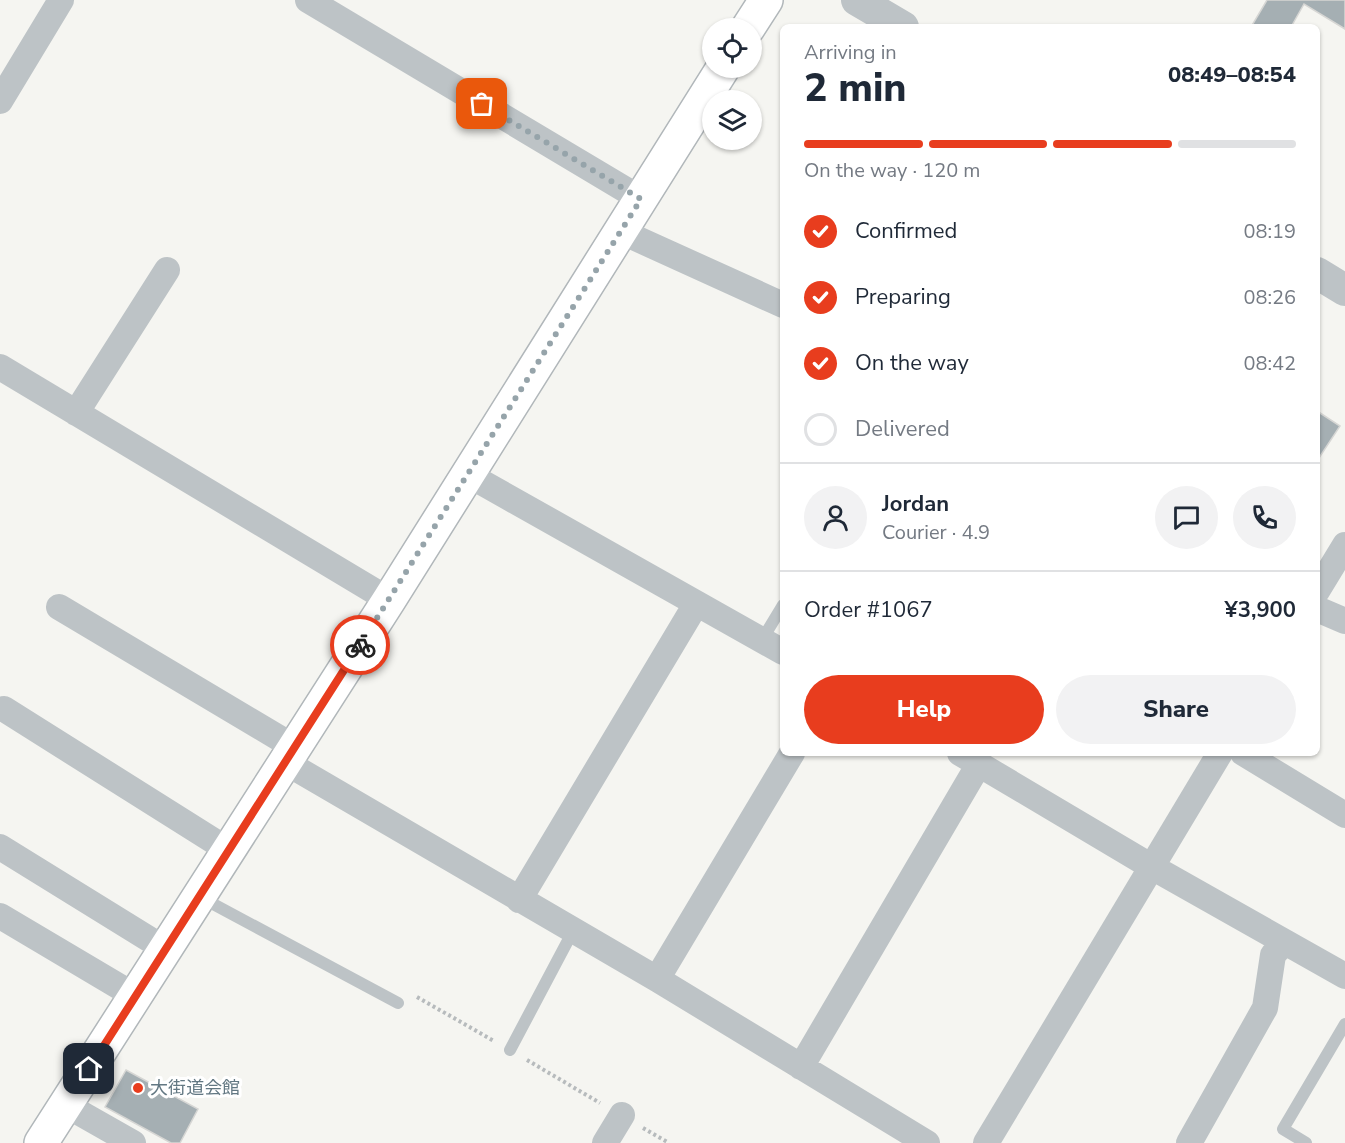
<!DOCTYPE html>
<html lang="en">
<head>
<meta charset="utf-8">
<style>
	:root { --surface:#fff; --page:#f2f2f3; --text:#1f2937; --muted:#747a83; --line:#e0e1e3; --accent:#e83d1e }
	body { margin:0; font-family:"Nunito Sans","Noto Sans JP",sans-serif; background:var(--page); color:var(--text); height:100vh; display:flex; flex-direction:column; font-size:22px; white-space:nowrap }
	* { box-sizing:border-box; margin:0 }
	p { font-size:20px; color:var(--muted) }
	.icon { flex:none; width:33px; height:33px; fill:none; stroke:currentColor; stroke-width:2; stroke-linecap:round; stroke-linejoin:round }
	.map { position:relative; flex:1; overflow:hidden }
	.sheet { position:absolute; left:780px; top:24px; width:540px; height:732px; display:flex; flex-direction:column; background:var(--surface); border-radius:9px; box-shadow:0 2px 4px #0004 }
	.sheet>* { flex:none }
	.controls { position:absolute; left:702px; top:18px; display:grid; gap:12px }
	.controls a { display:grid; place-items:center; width:60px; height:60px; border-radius:50%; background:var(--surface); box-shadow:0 2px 4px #0004; font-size:30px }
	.pin { position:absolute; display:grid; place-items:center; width:51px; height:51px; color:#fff; margin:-26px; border-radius:12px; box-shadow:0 3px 9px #0006 }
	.courier { position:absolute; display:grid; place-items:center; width:60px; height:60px; margin:-30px; border:4px solid #e83d1e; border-radius:50%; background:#fff; color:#222; box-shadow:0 2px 8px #0007 }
	.head em { font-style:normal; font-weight:800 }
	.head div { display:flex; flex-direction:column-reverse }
	.head { display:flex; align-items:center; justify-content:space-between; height:102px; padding:0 24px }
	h1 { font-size:39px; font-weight:800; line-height:45px }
	.bar { display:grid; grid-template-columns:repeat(4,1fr); gap:9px 6px; align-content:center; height:72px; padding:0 24px }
	.bar i { height:8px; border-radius:4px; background:var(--line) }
	.bar .active { background:var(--accent) }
	.bar p { grid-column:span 4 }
	.line { display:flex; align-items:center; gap:15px; padding:0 24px; border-top:2px solid var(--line) }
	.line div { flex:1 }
	.round { display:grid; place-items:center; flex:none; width:63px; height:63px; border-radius:32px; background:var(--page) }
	ol { padding:0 24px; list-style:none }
	li { display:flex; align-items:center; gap:18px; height:66px }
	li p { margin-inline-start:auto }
	li .icon { padding:6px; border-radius:50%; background:var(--accent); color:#fff; stroke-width:4 }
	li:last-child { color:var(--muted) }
	li i { width:33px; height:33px; border:3px solid var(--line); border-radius:50% }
	.primary-button { display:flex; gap:12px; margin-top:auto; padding:12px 24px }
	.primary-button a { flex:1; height:69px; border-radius:36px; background:var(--accent); color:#fff; font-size:24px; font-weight:800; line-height:69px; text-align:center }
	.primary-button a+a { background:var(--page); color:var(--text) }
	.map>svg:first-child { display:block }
</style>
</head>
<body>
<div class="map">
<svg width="1345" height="1143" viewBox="0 0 1345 1143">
	<rect width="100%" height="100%" fill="#f5f5f1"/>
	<path fill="#a5afb3" stroke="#d6d6d4" stroke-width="1.5" d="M1267,0H1345V29L1304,4L1291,27H1251Z
		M1317,411L1340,426L1317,461Z
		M126,1070L198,1109L180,1143H171L105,1107Z"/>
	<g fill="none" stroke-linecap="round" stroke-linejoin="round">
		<g stroke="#b1b7ba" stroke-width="36">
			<path id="primary" d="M748,28L766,0
				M41,1143L389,600L723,68"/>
		</g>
		<path stroke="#b7bbbd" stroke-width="4" stroke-dasharray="3 3" stroke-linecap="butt" d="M417,997L494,1041
			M527,1060L600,1103
			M643,1128L669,1143"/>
		<path stroke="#bdc3c6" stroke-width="12" d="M762,640L783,605
			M201,896L215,905L398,1003
			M510,1050L573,931
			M1306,1143L1283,1129L1345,1024"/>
		<path stroke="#bdc3c6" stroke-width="26" d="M308,0L641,199
			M0,101L61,0
			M620,231L783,305
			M0,367L389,600
			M76,413L167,270
			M467,474L783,652
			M1317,591L1345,545
			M59,607L294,747
			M1317,609L1345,621
			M4,709L228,850
			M960,753L1152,867L1345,976
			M1243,753L1345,815
			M285,762L657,979L927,1143
			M0,847L165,949
			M519,900L696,604
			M0,916L135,996
			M657,979L792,753
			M801,1067L979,764
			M66,1105L133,1143
			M605,1143L622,1115
			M986,1143L1220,753
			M1189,1143L1265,1008L1273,955L1284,942"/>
		<path stroke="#bdc3c6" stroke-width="32" d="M857,0L903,27
			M1317,273L1345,290"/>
		<use href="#primary" stroke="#fff" stroke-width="33"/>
	</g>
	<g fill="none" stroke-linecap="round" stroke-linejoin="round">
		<path stroke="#96a4aa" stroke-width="6" stroke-dasharray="0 10.8" d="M360,645L641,199L482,104"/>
		<path stroke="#e83d1e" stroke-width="8" d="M89,1069L360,645"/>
	</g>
	<circle fill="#e83d1e" stroke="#fff" stroke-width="2" cx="138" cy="1088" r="6"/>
	<g text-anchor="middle" stroke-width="6" stroke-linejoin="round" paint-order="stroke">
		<g font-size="18" fill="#637883" stroke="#fff" text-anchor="start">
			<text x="150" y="1094">大街道会館</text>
		</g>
	</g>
</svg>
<div class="controls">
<a><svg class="icon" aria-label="locate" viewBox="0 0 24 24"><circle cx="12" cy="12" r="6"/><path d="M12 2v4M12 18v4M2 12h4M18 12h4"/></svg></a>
<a><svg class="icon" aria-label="layers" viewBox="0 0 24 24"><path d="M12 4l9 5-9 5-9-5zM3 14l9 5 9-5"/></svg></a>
</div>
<div class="pin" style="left:482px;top:104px;background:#ea580c"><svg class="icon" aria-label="bag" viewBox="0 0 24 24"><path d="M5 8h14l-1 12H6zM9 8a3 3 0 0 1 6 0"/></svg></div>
<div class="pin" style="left:89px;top:1069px;background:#1f2937"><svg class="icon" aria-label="home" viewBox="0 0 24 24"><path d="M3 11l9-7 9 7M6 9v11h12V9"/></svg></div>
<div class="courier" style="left:360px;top:645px"><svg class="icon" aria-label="bike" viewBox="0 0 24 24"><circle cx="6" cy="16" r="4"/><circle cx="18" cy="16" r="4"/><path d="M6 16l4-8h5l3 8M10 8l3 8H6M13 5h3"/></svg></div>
<section class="sheet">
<div class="head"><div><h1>2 min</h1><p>Arriving in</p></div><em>08:49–08:54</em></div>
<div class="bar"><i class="active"></i><i class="active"></i><i class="active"></i><i></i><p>On the way · 120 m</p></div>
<ol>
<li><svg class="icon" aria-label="check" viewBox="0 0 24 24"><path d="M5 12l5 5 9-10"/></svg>Confirmed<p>08:19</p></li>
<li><svg class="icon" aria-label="check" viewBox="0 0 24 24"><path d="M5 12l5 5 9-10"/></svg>Preparing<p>08:26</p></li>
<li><svg class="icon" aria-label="check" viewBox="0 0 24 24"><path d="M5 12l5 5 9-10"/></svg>On the way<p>08:42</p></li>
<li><i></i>Delivered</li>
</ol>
<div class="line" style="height:108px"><a class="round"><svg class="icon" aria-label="person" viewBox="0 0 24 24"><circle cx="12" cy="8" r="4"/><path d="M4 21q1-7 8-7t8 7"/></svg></a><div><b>Jordan</b><p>Courier · 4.9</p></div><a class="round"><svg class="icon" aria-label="chat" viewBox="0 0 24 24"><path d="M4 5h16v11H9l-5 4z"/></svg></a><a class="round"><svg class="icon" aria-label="phone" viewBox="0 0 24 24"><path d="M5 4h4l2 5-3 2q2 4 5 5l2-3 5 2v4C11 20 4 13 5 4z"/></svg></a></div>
<div class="line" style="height:78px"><div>Order #1067</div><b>¥3,900</b></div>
<div class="primary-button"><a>Help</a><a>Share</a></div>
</section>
</div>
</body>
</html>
